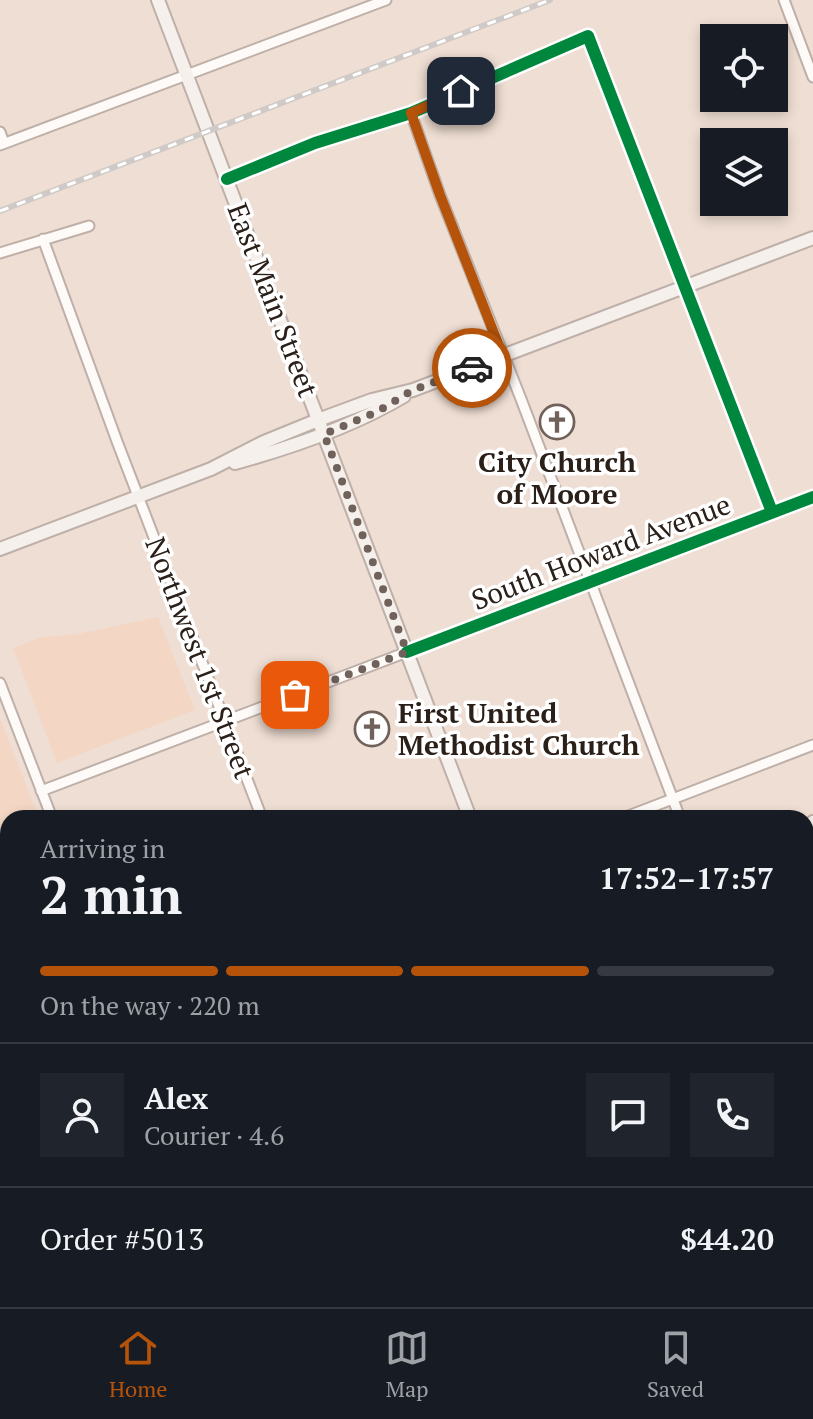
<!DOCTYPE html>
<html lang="en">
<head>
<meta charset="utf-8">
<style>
	:root { --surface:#171b24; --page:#20242c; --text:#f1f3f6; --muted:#9ea1a6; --line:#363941; --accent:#b45309 }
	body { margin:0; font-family:"PT Serif",serif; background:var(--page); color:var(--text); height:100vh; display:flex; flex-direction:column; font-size:30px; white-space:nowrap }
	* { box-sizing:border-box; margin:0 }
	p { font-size:26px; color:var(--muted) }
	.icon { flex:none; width:44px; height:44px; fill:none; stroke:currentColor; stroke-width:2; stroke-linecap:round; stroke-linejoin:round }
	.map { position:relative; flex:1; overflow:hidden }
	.details { position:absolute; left:0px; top:810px; width:814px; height:498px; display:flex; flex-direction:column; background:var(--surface); border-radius:24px 24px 0 0; box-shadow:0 4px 12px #0003 }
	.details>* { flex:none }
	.tools { position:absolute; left:700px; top:24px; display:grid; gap:16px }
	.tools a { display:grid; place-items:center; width:88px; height:88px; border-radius:0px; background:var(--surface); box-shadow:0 4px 12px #0003; font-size:40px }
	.pin { position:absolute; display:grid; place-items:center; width:68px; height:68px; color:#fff; margin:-34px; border-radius:16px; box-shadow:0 4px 12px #0006 }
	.courier { position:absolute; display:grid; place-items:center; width:80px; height:80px; margin:-40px; border:6px solid #b45309; border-radius:50%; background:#fff; color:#222; box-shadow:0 2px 10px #0007 }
	.summary em { font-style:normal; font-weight:700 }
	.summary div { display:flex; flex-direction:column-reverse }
	.summary { display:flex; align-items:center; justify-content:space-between; height:136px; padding:0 40px }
	h1 { font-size:52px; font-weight:700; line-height:60px }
	.bar { display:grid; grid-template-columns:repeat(4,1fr); gap:12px 8px; align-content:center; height:96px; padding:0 40px }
	.bar i { height:10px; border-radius:6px; background:var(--line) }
	.bar .current { background:var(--accent) }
	.bar p { grid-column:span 4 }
	.line { display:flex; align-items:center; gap:20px; padding:0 40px; border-top:2px solid var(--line) }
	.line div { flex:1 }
	.round { display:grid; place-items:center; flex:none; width:84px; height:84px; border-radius:0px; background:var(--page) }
	.tab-bar { display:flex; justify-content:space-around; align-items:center; height:112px; border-top:2px solid var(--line); background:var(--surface); font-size:22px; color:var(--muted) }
	.tab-bar a { display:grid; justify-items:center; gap:4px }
	.tab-bar .current { color:var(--accent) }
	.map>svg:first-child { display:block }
</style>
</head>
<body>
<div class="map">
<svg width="813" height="1307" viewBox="0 0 813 1307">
	<rect width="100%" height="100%" fill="#efded3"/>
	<path fill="#f3d7c4" d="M158,617L195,710L57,763L13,648L42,637L78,634Z
		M0,718L39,818H8V1041L0,1044Z
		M0,1215L8,1236V1300H33L36,1307H0Z"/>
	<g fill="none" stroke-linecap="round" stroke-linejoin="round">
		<g stroke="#beb0a8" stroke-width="13">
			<path id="minor" d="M784,0L813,77
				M411,113L440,195L521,399L680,818
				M0,132L4,143
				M0,145L386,0
				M227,179L315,143L411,113L588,36L772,512
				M43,239L118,444L262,818
				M0,253L89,226
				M0,683L52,818
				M41,791L407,652
				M623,818L813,745
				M0,1060L8,1057
				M806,1126L813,1144
				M0,1195L8,1215
				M41,1300L44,1307
				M447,1300L450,1307"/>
		</g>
		<g stroke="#beb0a8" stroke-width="15">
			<path id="tertiary" d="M407,652L813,497"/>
		</g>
		<g stroke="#beb0a8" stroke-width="16">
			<path id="secondary" d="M158,0L470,818
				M235,463C293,447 352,427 404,396
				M0,549L211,469L264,442L318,420L372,400L413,390L813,238
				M806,828L813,822
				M806,973L813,968
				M655,1300L658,1307
				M215,1307L223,1300
				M414,1307L423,1300"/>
		</g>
		<g stroke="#c7beb9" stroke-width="20">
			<path id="motorway" d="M806,881L813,875
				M806,922L813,917
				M289,1307L297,1300
				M340,1307L348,1300"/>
		</g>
		<use href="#minor" stroke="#fdfaf8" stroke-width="9"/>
		<use href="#tertiary" stroke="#fdfaf8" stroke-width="11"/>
		<use href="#secondary" stroke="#f5f0eb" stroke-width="12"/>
		<use href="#motorway" stroke="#e2dacc" stroke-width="16"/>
		<g stroke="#cfcac7" stroke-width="6">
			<path id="rail" d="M0,211L550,0"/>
		</g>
		<use href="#rail" stroke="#fff" stroke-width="3" stroke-dasharray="9" stroke-linecap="butt"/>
		<g stroke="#fff" stroke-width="17">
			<path id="cycleway" d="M227,179L315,143L411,113L588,36L772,512
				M407,652L813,497"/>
		</g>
		<use href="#cycleway" stroke="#00873e" stroke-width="12"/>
	</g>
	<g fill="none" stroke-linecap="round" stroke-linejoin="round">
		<path stroke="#70625a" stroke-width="8" stroke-dasharray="0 14.4" d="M295,695L407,652L324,434L377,412L413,390L472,368"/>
		<path stroke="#b45309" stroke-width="10" d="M461,91L411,113L440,195L503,356L472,368"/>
	</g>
	<defs>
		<g id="church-ring" transform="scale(1.8)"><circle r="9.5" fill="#fff" stroke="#70625a" stroke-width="1.5"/><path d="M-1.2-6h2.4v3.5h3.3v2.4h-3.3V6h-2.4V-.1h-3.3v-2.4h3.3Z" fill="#70625a"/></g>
	</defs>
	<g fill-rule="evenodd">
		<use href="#church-ring" x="557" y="422"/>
		<use href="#church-ring" x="372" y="729"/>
	</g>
	<g text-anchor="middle" stroke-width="7" stroke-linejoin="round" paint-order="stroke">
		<g font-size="28" fill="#2b2019" stroke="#fff">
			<text transform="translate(273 300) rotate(69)" y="10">East Main Street</text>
			<text transform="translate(601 552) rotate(-21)" y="10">South Howard Avenue</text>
			<text transform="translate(200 658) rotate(69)" y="10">Northwest 1st Street</text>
		</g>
		<g font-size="28" font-weight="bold" fill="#2b2019" stroke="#fff">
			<text x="557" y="472">City Church<tspan x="557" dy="32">of Moore</tspan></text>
			<text x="398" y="723" text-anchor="start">First United<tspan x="398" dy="32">Methodist Church</tspan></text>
		</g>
	</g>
</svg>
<div class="tools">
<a><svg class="icon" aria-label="locate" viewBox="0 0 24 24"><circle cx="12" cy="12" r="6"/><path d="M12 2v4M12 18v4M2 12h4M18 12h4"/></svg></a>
<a><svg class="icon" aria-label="layers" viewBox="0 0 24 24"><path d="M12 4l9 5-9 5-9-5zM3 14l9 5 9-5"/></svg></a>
</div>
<div class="pin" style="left:295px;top:695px;background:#ea580c"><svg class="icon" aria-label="bag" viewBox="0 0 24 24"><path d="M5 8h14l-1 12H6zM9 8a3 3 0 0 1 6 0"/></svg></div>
<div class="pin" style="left:461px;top:91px;background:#1f2937"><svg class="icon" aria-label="home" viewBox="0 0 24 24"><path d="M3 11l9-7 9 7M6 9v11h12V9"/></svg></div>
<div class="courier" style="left:472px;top:368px"><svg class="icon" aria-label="car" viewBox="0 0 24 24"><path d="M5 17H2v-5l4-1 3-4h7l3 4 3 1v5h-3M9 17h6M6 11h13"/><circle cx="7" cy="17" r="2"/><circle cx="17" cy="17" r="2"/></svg></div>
<section class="details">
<div class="summary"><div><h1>2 min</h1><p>Arriving in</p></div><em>17:52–17:57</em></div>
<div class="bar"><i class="current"></i><i class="current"></i><i class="current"></i><i></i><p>On the way · 220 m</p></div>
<div class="line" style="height:144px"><a class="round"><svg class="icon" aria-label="person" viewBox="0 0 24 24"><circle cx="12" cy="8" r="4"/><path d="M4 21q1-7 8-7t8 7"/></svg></a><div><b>Alex</b><p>Courier · 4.6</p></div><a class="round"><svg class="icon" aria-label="chat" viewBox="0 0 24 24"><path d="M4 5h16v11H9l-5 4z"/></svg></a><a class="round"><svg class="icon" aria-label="phone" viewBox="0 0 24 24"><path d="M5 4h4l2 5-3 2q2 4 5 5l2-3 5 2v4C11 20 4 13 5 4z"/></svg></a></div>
<div class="line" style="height:104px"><div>Order #5013</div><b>$44.20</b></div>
</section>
</div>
<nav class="tab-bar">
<a class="current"><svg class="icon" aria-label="home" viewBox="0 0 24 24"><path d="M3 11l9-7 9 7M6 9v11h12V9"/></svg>Home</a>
<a><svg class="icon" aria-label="map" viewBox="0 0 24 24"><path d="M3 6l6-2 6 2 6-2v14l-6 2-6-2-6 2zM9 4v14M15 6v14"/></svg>Map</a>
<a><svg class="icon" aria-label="saved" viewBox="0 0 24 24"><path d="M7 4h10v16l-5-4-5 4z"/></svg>Saved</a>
</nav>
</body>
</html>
